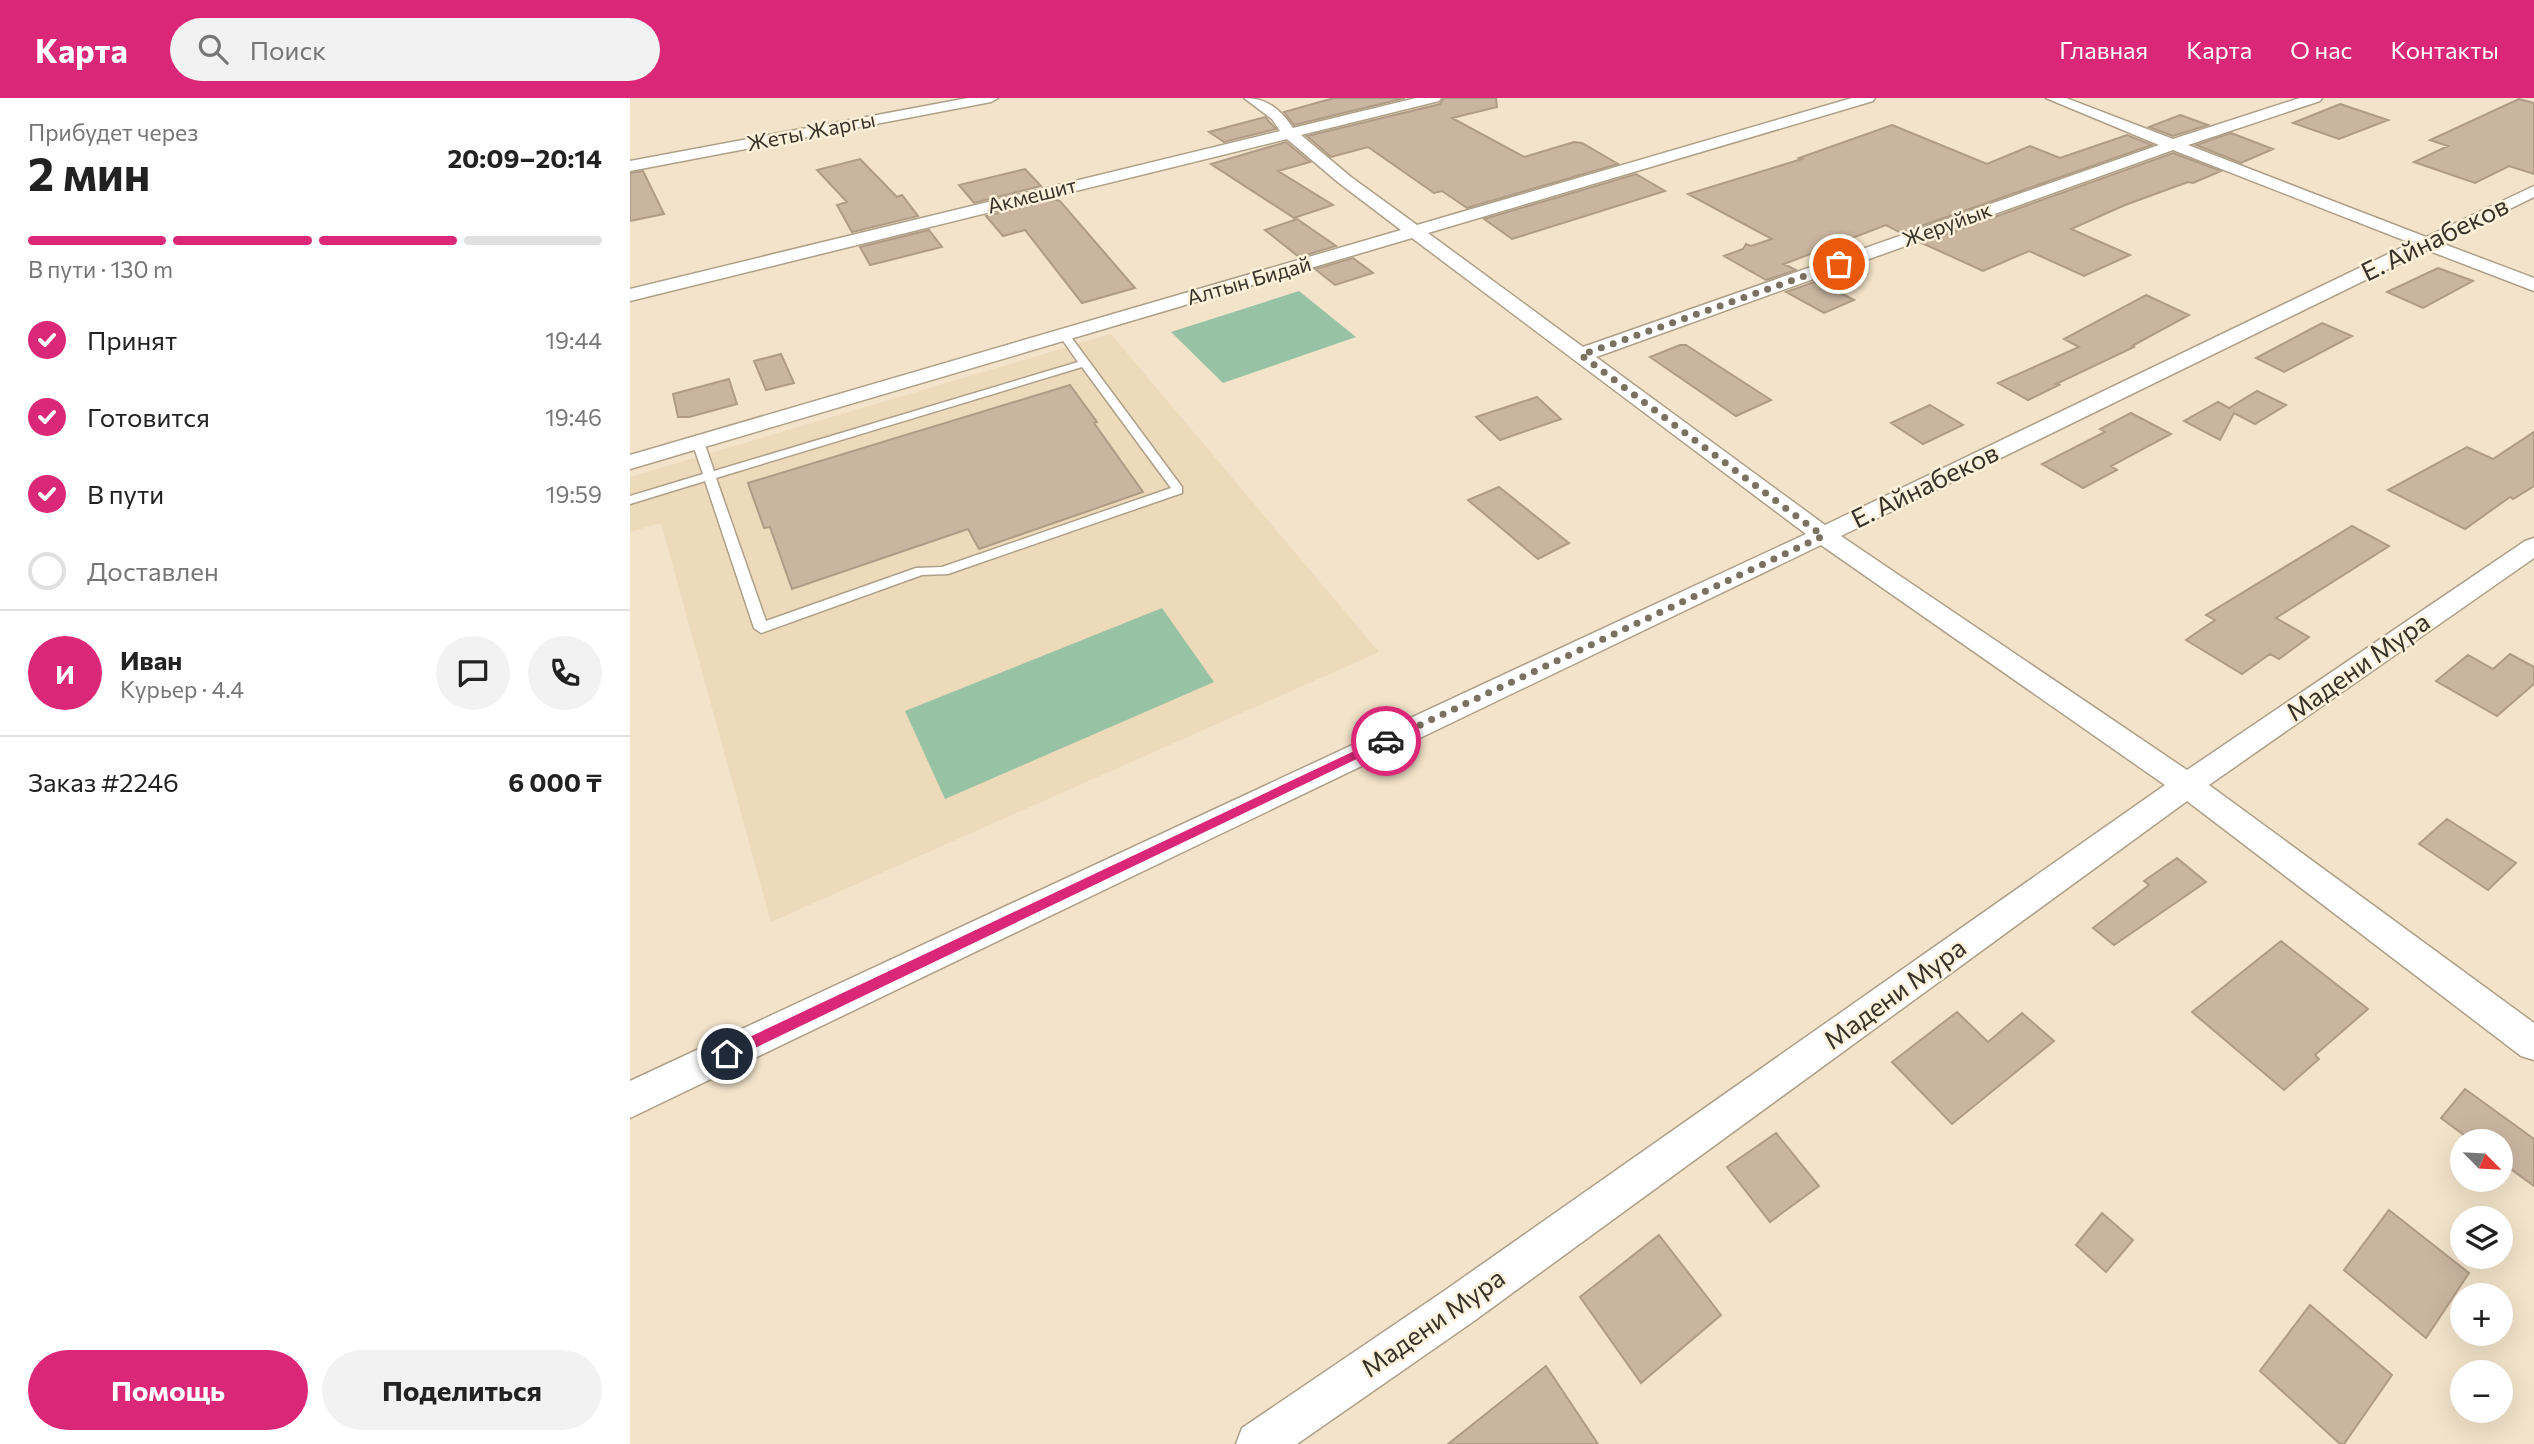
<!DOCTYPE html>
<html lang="ru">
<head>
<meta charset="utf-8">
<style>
	:root { --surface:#fff; --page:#f2f2f2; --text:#222; --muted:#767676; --line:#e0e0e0; --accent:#db2777 }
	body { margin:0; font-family:Commissioner,sans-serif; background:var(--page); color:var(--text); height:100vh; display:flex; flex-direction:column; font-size:26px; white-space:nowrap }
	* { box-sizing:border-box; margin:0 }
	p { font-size:23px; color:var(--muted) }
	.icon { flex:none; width:38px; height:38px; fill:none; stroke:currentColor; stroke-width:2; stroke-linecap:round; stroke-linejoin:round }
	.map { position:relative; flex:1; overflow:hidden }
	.details { display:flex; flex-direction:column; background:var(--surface); width:630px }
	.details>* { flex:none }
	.needle { width:46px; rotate:114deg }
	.buttons { position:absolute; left:1820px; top:1031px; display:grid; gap:14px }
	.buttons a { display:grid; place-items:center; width:63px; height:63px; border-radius:50%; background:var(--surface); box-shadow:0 7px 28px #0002; font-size:35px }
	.pin { position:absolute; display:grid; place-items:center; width:60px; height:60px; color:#fff; margin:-30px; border:4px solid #fff; border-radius:50%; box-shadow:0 2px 7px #0007 }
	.courier { position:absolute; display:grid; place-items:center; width:70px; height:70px; margin:-35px; border:5px solid #db2777; border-radius:50%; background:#fff; color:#222; box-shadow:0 2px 9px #0007 }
	.overview em { font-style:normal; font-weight:700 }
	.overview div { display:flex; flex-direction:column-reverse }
	.overview { display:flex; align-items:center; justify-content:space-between; height:119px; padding:0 28px }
	h1 { font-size:46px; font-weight:700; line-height:52px }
	.bar { display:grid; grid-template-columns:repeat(4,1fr); gap:10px 7px; align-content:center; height:84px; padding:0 28px }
	.bar i { height:9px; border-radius:5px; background:var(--line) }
	.bar .current { background:var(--accent) }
	.bar p { grid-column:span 4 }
	.line { display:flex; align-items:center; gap:18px; padding:0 28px; border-top:2px solid var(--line) }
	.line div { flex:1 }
	.round { display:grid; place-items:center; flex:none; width:74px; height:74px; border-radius:37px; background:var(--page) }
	ol { padding:0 28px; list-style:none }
	li { display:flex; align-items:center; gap:21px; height:77px }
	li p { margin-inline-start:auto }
	li .icon { padding:7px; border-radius:50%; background:var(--accent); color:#fff; stroke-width:4 }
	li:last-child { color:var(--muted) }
	li i { width:38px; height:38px; border:4px solid var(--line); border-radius:50% }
	.primary-button { display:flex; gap:14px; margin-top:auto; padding:14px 28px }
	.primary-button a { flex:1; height:80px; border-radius:42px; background:var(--accent); color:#fff; font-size:28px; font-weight:700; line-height:80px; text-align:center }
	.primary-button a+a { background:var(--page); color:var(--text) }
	header { display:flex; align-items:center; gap:42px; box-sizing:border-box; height:98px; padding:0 35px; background:var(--accent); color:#fff }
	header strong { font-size:33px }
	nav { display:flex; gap:38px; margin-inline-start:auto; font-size:24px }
	.search { width:490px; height:63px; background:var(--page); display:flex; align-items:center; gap:18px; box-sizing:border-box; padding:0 24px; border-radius:38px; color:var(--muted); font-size:26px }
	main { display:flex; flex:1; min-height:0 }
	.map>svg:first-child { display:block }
</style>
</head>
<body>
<header>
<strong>Карта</strong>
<div class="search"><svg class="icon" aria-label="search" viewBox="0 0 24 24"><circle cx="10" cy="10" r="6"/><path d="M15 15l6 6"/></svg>Поиск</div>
<nav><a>Главная</a><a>Карта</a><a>О нас</a><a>Контакты</a></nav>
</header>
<main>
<section class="details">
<div class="overview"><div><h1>2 мин</h1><p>Прибудет через</p></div><em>20:09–20:14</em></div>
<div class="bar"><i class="current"></i><i class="current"></i><i class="current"></i><i></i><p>В пути · 130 m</p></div>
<ol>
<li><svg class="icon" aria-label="check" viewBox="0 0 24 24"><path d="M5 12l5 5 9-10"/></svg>Принят<p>19:44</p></li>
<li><svg class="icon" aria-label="check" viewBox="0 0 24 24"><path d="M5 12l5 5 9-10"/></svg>Готовится<p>19:46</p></li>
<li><svg class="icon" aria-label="check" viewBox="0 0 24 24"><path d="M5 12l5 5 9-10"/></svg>В пути<p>19:59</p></li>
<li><i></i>Доставлен</li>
</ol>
<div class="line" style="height:126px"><b class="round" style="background:var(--accent);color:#fff">И</b><div><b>Иван</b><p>Курьер · 4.4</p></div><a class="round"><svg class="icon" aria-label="chat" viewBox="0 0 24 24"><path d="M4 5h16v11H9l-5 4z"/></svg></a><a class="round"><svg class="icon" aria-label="phone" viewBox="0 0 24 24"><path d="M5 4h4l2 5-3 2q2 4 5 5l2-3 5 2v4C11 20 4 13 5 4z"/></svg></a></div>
<div class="line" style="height:91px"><div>Заказ #2246</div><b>6 000 ₸</b></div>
<div class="primary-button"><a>Помощь</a><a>Поделиться</a></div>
</section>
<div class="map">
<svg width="1904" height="1346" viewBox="0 0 1904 1346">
	<rect width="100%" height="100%" fill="#f2e3ca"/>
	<path fill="#eddaba" d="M481,236L749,554L141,824L31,425L0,434V379Z"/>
	<path fill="#97c3a4" d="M669,193L726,239L593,285L541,234Z
		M532,510L584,584L315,701L275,613Z"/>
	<path fill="#c9b5a0" stroke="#af9b86" stroke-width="2" d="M704,0H775L664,27L654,14Z
		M814,0H866L867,9L822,20L894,59L944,44L952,45L988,66L837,110L812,93L804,95L738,49L701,59L677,38L810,6Z
		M1889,1L1904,5V76L1879,68L1845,85L1784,64L1818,48L1800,42Z
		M1710,6L1758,22L1709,41L1663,25Z
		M1550,17L1578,27L1543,38L1519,29Z
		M635,19L646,31L594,44L579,34Z
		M1262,27L1357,66L1400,48L1430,60L1497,37L1522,47L1271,135L1256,127L1154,166L1166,172L1136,182L1094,158L1113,151L1116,146L1121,148L1142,141L1058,96L1172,61L1169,60Z
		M1601,35L1643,51L1611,65L1566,47Z
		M656,44L680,64L648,73L703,107L664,120L581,66Z
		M1543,55L1591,73L1563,85L1558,84L1495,107L1441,131L1500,157L1454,178L1399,153L1353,173L1292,145Z
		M230,61L267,99L272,97L288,118L222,134L207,107L217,104L187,72Z
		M395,71L411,88L344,105L329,87Z
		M13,73L34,116L0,123V75Z
		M1006,76L1035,93L882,141L854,121Z
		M424,101L430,103L505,190L452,205L395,132L373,138L356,118Z
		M667,121L706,148L669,159L635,132Z
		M299,132L312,149L240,167L230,149Z
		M723,160L743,175L705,187L685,171Z
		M1808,170L1843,183L1793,210L1757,194Z
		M1187,183L1224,202L1194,215L1156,194Z
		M1516,197L1559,217L1502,248L1504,249L1426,286L1429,287L1398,302L1368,285L1449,249L1434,241Z
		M1692,225L1722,238L1654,274L1626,260Z
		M1050,247H1056L1141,302L1106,318L1020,259Z
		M151,256L164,285L136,292L124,263Z
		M99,281L107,306L59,319H48L43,296Z
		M440,287L467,324L464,325L513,394L349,451L338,431L162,491L140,429L134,430L118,385Z
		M1627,293L1656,307L1625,326L1604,315L1590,342L1554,323L1588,304L1599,310Z
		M907,299L931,321L870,342L846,319Z
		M1300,307L1333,327L1293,346L1261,325Z
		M1501,315L1541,336L1481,368L1487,372L1453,390L1412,366L1475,334L1470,331Z
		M1904,334V388L1883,401L1880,399L1835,431L1758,392L1837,349L1863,361Z
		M869,389L939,445L908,461L838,402Z
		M1722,428L1759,448L1646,520L1679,539L1649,561L1640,556L1612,576L1556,542L1585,522L1576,517Z
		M1880,556L1904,569V586L1867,618L1806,583L1838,557L1863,571Z
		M1817,721L1886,765L1858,792L1789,746Z
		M1547,760L1576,784L1484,847L1463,830L1519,787L1514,783Z
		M1651,843L1738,911L1685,957L1689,961L1654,992L1562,914Z
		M1327,914L1358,944L1392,915L1424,943L1322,1026L1262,964Z
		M1835,991L1904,1041V1088L1871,1064V1043H1842L1811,1020Z
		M1146,1035L1189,1088L1140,1124L1097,1069Z
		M1759,1112L1839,1175L1796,1240L1714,1172Z
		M1472,1115L1503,1142L1476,1174L1446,1147Z
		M1029,1137L1091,1217L1011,1285L950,1199Z
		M1680,1207L1762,1277L1714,1346H1710L1630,1273Z
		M916,1268L968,1346H818Z"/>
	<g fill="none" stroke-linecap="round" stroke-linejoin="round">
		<g stroke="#aea088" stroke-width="3">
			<path id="lane" d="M434,234L438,235L552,389V395L318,476L292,477L131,535L124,530L75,383L0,406V398L73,376L62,344L64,341H72L74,344L84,373L448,264L429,237ZM452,269L541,390L312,469L286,470L136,523L86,380Z"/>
		</g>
		<g stroke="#aea088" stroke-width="3">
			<path id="street" d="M338,0H368L361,4L0,73V63Z
				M614,0C637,0 650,11 663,30L786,0H811L809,3L671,37L721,79L787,127L1222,0H1245L1243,3L798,135L953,249L1529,47L1416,0H1436L1543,41L1670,0H1692L1690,3L1558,47L1796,139L1904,88V99L1811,145L1904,180V193L1797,152L1211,438L1557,672L1895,443L1904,440V460L1579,687L1904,925V962L1891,958L1557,703L844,1223L667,1346H606L612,1330L814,1193L1535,687L1191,447L0,1020V983L1176,436L782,140L0,371V357L771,132L709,85L657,41L0,203V191L650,33L642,21ZM1543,52L1781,145L1195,427L966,259Z"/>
		</g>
		<use href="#lane" fill="#fff" fill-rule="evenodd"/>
		<use href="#street" fill="#fff" fill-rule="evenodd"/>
	</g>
	<path fill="#db2777" d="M756,638L762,643L760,645L102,961H92V952Z"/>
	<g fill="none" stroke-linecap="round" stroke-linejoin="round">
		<path stroke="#797161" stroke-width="7" stroke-dasharray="0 12.6" d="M756,643L1193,438L951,257L1209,166"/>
	</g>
	<g text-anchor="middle" stroke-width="5" stroke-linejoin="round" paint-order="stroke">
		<g font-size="21" fill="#383329" stroke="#fdf1dc">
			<text transform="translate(181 34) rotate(-11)" y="7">Жеты Жаргы</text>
			<text transform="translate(402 98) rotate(-14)" y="7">Акмешит</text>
			<text transform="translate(1317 127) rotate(-20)" y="7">Жеруйык</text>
			<text transform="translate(619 183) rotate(-16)" y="7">Алтын Бидай</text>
		</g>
		<g font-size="26" fill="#383329" stroke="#fdf1dc">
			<text transform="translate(1805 141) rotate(-26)" y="9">Е. Айнабеков</text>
			<text transform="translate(1295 388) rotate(-26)" y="9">Е. Айнабеков</text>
			<text transform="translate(1728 569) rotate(-35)" y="9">Мадени Мура</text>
			<text transform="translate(1265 896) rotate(-36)" y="9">Мадени Мура</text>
			<text transform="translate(803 1225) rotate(-35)" y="9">Мадени Мура</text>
		</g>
	</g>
</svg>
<div class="buttons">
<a><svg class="needle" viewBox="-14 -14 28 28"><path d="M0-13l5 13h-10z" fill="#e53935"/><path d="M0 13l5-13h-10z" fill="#767676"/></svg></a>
<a><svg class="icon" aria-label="layers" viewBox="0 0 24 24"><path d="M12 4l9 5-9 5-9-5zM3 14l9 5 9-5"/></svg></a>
<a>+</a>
<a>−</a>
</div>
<div class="pin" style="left:1209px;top:166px;background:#ea580c"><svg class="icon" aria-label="bag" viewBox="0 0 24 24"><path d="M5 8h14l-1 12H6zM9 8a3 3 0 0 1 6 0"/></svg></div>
<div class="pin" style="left:97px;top:956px;background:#1f2937"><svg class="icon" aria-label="home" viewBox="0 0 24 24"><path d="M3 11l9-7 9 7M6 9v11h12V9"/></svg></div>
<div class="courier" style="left:756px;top:643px"><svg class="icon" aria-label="car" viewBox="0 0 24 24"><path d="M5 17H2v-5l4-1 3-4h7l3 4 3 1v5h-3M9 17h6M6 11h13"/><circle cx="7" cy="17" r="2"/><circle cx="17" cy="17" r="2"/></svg></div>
</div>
</main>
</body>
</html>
